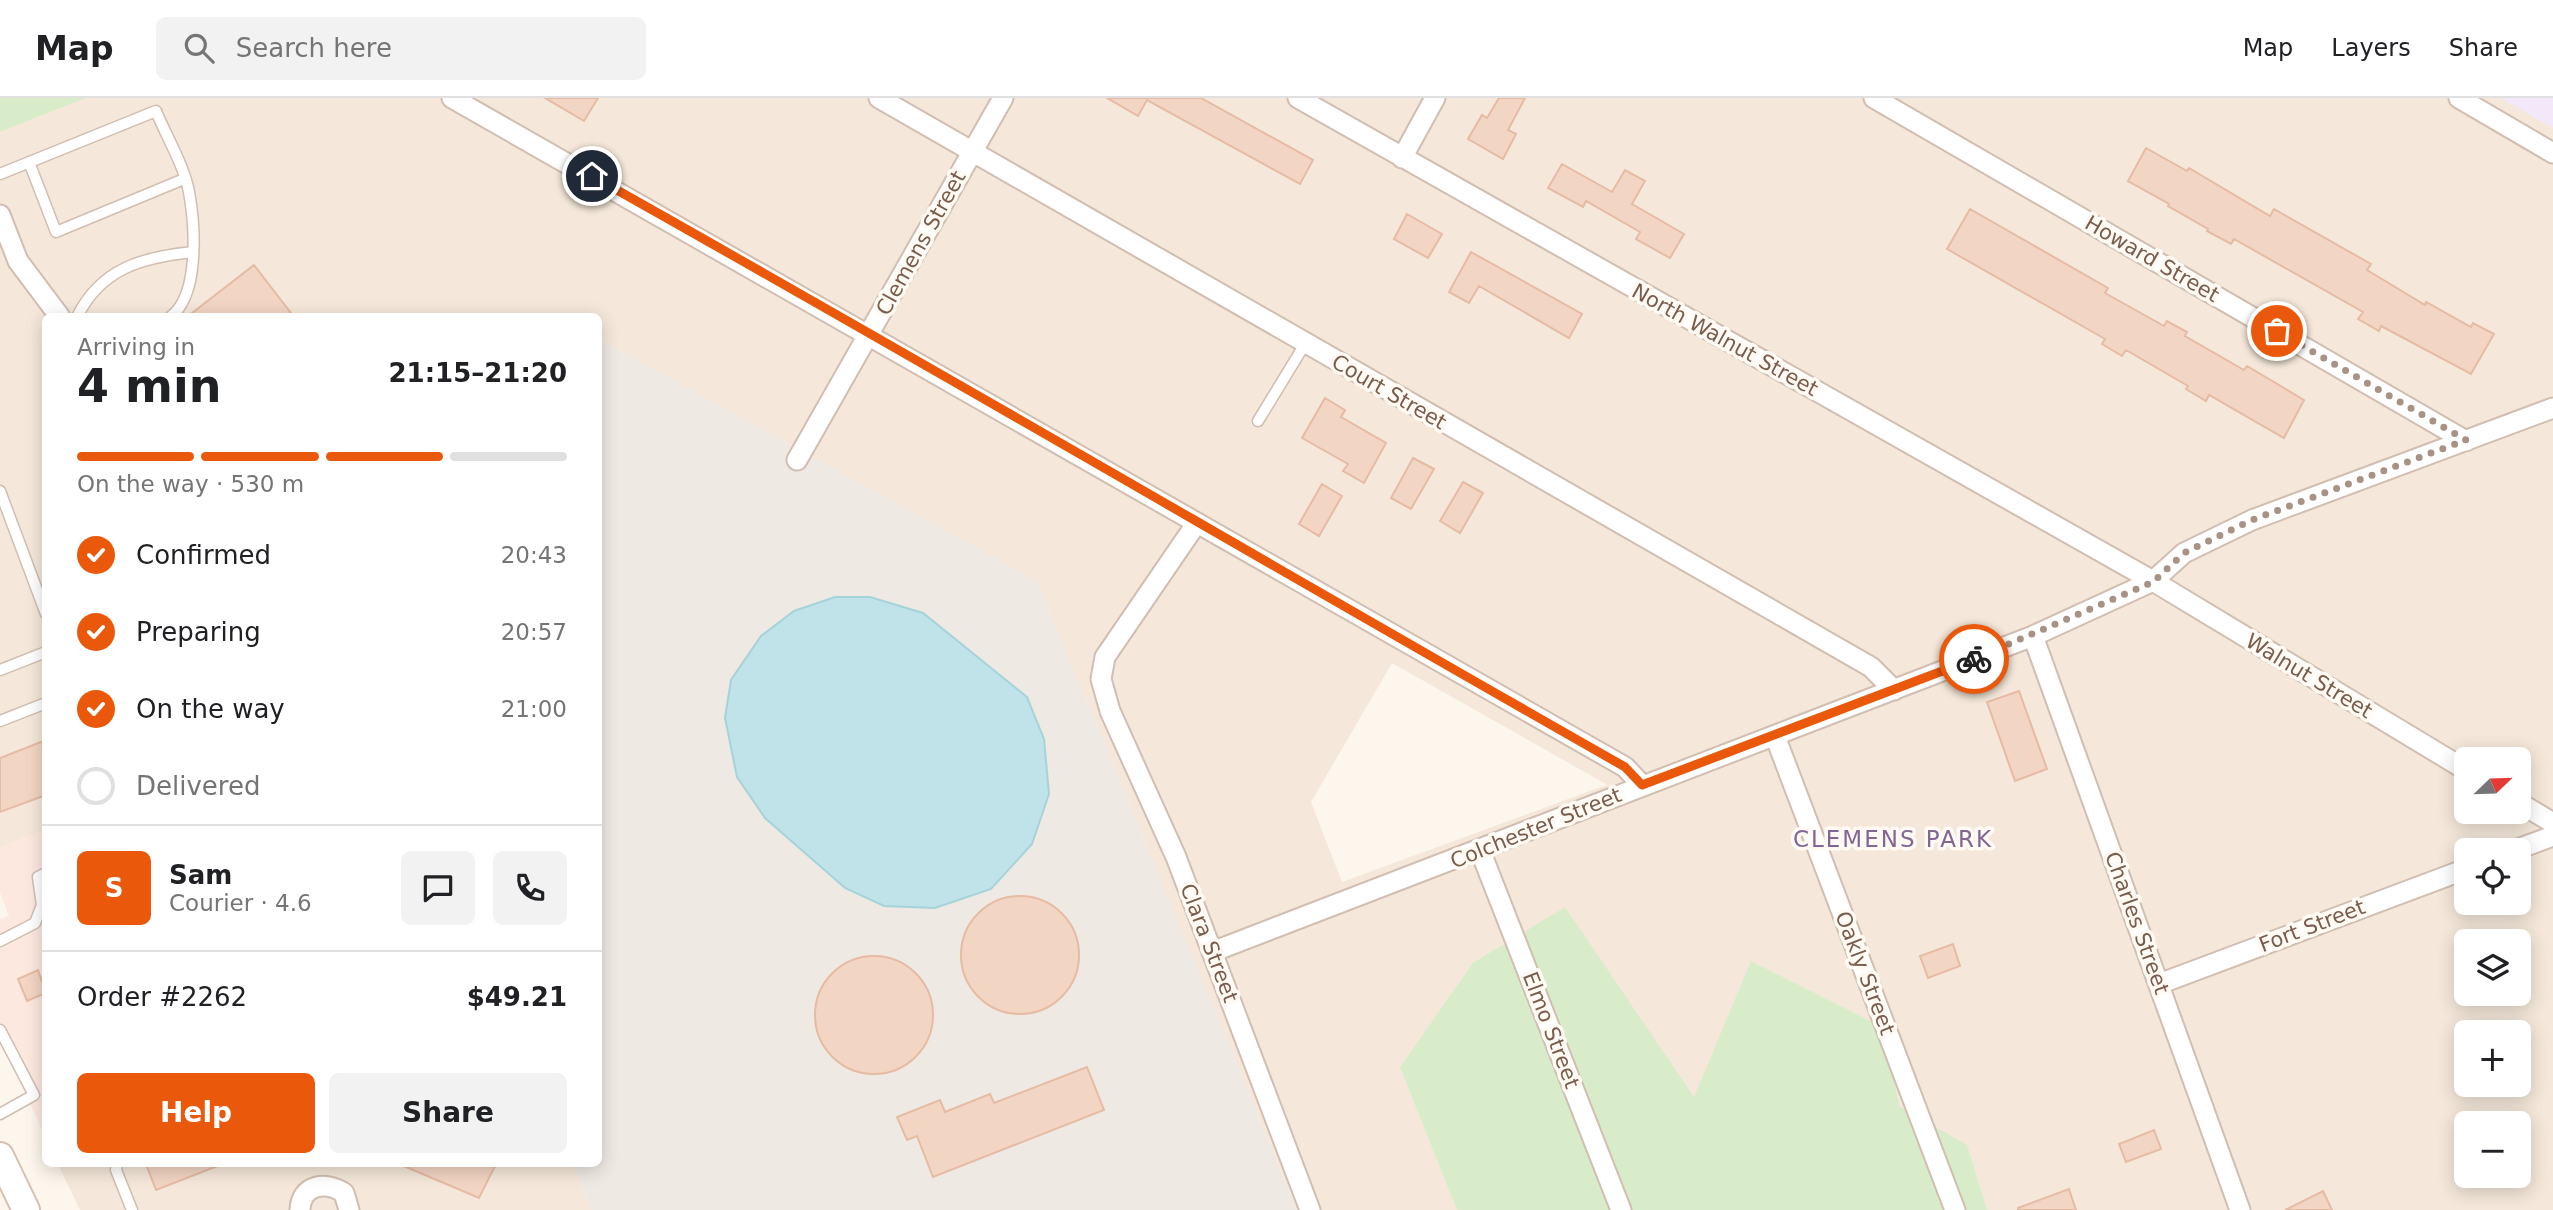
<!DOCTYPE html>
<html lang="en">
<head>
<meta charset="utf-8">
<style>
	:root { --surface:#fff; --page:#f2f2f2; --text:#202124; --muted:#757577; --line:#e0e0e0; --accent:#ea580c }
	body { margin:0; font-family:"DejaVu Sans",sans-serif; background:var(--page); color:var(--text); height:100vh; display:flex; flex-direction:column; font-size:26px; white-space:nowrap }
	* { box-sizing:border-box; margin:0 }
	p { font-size:23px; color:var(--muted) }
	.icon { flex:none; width:38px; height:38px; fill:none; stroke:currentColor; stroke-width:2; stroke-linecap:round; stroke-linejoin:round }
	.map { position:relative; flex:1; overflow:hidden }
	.drawer { position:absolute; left:42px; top:215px; width:560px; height:854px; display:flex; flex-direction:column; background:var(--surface); border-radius:10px; box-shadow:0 4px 18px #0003 }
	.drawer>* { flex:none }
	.needle { width:46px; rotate:67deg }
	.tools { position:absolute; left:2454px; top:649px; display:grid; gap:14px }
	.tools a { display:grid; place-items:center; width:77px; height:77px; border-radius:10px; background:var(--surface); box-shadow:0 4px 18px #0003; font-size:35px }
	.pin { position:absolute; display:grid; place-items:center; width:60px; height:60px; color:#fff; margin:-30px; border:4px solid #fff; border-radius:50%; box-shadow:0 2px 7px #0007 }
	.courier { position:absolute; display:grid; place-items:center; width:70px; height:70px; margin:-35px; border:5px solid #ea580c; border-radius:50%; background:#fff; color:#222; box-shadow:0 2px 9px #0007 }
	.head em { font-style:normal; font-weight:700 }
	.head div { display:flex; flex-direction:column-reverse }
	.head { display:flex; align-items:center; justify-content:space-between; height:119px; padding:0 35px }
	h1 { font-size:46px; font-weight:700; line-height:52px }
	.bar { display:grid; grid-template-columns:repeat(4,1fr); gap:10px 7px; align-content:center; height:84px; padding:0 35px }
	.bar i { height:9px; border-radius:5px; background:var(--line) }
	.bar .current { background:var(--accent) }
	.bar p { grid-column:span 4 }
	.line { display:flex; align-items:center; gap:18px; padding:0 35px; border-top:2px solid var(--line) }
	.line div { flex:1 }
	.round { display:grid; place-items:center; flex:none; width:74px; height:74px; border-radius:10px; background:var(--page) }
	ol { padding:0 35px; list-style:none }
	li { display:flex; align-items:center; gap:21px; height:77px }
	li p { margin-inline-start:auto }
	li .icon { padding:7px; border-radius:50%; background:var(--accent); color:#fff; stroke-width:4 }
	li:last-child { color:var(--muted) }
	li i { width:38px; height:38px; border:4px solid var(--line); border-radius:50% }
	.cta { display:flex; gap:14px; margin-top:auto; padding:14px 35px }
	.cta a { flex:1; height:80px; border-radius:10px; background:var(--accent); color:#fff; font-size:28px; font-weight:700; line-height:80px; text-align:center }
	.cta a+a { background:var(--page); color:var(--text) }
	header { display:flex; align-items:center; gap:42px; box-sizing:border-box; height:98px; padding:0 35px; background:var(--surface); border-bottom:2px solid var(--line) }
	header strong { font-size:33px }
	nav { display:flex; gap:38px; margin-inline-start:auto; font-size:24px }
	.search { width:490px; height:63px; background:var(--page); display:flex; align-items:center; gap:18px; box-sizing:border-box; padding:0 24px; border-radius:10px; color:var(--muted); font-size:26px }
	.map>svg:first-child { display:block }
</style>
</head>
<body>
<header>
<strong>Map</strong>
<div class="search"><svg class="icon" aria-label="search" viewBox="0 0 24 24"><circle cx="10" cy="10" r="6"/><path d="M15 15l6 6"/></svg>Search here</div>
<nav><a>Map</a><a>Layers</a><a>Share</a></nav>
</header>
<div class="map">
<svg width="2553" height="1112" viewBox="0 0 2553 1112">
	<rect width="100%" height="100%" fill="#fdf6ec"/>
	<path fill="#f5e8da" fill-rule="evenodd" d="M86,0H2553V1112H1297L1037,483L599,241L598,219H46L45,732L0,750V34ZM1392,565L1606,686V687L1342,784L1311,704ZM2466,662H2518V714H2466ZM2466,752H2518V805H2466ZM2466,844H2518V896H2466ZM2466,934H2518V987H2466ZM2466,1026H2518V1078H2466Z
		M58,1066H574L591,1112H80Z"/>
	<path fill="#fde8e0" d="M45,732V1038L0,941V821L9,818L0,794V750Z"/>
	<path fill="#efe9e4" d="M599,241L1037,483L1297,1112H591L574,1066H598Z"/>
	<path fill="#f3e8fa" d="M2501,0H2553V30Z"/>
	<path fill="#d8ecc9" d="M0,0H86L0,34Z
		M1565,809L1694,999L1751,863L1886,931L1899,1008L1967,1047L1987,1112H1457L1400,969L1473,865Z"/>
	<path fill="#bfe3e8" stroke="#a5d3da" stroke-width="2" d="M835,499H870L923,515L1027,599L1044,641L1049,696L1032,746L991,791L935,810L884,808L845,790L765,720L737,679L725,620L731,582L761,538L794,513Z"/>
	<path fill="#f3d5c3" stroke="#e6bba3" stroke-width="2" d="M545,0H598L584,23Z
		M1107,0H1201L1313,62L1300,86L1147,2L1138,18Z
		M1499,0H1525L1508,32L1516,36L1503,61L1468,41L1482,17L1487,20Z
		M2146,50L2187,73L2189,70L2270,118L2274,111L2371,166L2367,172L2425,207L2426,204L2471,229L2473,225L2494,236L2471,276L2381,228L2379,233L2358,221L2363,214L2234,141L2231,146L2207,133L2208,131L2168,108L2169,106L2128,83Z
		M1562,66L1612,94L1625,72L1645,83L1632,106L1684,136L1670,160L1636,141L1640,134L1586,103L1583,109L1548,90Z
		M1970,111L2108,190L2105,195L2164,228L2167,223L2187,234L2185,238L2244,272L2247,268L2304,302L2284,340L2209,297L2206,303L2186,291L2188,288L2126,252L2122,258L2102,246L2105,241L1947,151Z
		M1407,116L1442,136L1428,160L1394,141Z
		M1471,154L1582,216L1569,240L1479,188L1469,205L1449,194Z
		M254,167L294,219H187Z
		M1325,300L1345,312L1341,319L1386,345L1364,385L1343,373L1348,366L1302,340Z
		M1413,360L1434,371L1411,411L1391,400Z
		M1463,384L1483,395L1460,435L1440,423Z
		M1322,386L1342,398L1319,438L1299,426Z
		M2019,593L2047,671L2015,683L1987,604Z
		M46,642V697L0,714V660Z
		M961 857a59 59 0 1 1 118 0a59 59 0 1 1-118 0Z
		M1953,846L1960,868L1928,880L1920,858Z
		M815 917a59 59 0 1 1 118 0a59 59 0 1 1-118 0Z
		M38,872L46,895L27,903L18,881Z
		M1087,969L1104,1012L933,1079L917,1038L907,1042L897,1019L940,1002L945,1014L990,996L994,1005Z
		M2154,1032L2161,1051L2126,1064L2119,1046Z
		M146,1066H220V1067L156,1092Z
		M399,1066H496L479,1100Z
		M2069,1091L2076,1112H2018V1110Z
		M2323,1093L2332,1112H2285Z"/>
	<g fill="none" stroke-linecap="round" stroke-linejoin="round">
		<g stroke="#d1beb0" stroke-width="13">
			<path id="lane" d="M29,64L56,134L184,81
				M0,76L156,13C166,38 184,67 189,94C195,127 200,198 170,219
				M77,219C101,170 143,159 193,154
				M1258,323L1305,246
				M0,393L46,516
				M0,572L46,554
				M0,623L46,605
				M0,843L35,825L42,807L38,779L46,775
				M0,932L34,997L0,1016
				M117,1066L116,1072L132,1112"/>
		</g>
		<g stroke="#d1beb0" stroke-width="23">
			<path id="street" d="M452,0C845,220 1234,447 1625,669L1642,687
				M879,0L1871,569L1894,592
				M1298,0L2153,483L2466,672
				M1874,0L2466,343
				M2459,0L2553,55
				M1402,60L1435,0
				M0,117L18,163L60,219
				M797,362L1003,0
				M1196,426L1105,559L1101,581L1110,613L1176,759L1310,1112
				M2033,538L2240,1112
				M1775,638L1955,1112
				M2518,704L2553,725
				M1480,752L1621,1112
				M2515,752L2553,738
				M1212,854L2033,538L2153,483L2184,455L2252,422L2553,310
				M2159,886L2466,771
				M300,1112C301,1086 326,1083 344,1095L349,1112"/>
		</g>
		<g stroke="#d6c0b0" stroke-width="30">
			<path id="secondary" d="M0,1058L26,1112"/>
		</g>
		<use href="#lane" stroke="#fff" stroke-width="10"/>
		<use href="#street" stroke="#fff" stroke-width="19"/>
		<use href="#secondary" stroke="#fff" stroke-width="26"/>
	</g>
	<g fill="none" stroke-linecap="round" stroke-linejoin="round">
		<path stroke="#a89285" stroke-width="7" stroke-dasharray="0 12.6" d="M1974,561L2153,484L2184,455L2252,422L2466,342L2277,233"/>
		<path stroke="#ea580c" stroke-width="9" d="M592,78C938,272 1280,473 1625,669L1642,687L1974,561"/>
	</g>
	<g text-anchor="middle" stroke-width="7" stroke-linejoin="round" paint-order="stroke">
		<g font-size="21" fill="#7a5c4d" stroke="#fffaf3">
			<text transform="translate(921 145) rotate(-61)" y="7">Clemens Street</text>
			<text transform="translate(2152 161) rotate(30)" y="7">Howard Street</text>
			<text transform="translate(1725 242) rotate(29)" y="7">North Walnut Street</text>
			<text transform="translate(1389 294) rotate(30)" y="7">Court Street</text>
			<text transform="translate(2309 578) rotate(31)" y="7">Walnut Street</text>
			<text transform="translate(1536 730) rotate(-22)" y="7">Colchester Street</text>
			<text transform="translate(2137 825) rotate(70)" y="7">Charles Street</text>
			<text transform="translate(2312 828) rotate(-21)" y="7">Fort Street</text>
			<text transform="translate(1209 845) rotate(69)" y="7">Clara Street</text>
			<text transform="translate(1865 875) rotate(69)" y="7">Oakly Street</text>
			<text transform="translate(1551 932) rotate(69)" y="7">Elmo Street</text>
		</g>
		<g font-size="23" letter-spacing="2" fill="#846695" stroke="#fffaf3">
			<text x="1893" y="749">CLEMENS PARK</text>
		</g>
	</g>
</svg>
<div class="tools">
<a><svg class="needle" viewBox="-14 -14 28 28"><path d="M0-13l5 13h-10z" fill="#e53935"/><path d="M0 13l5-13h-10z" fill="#757577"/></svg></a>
<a><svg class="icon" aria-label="locate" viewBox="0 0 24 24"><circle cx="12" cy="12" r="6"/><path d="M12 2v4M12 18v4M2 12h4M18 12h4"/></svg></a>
<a><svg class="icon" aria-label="layers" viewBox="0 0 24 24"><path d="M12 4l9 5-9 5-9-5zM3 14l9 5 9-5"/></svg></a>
<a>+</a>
<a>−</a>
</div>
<div class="pin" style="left:2277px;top:233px;background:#ea580c"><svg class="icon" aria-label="bag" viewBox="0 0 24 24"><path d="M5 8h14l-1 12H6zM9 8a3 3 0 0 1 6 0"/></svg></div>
<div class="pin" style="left:592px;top:78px;background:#1f2937"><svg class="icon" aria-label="home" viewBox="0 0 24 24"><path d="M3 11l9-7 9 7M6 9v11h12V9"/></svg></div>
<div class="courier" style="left:1974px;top:561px"><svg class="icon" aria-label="bike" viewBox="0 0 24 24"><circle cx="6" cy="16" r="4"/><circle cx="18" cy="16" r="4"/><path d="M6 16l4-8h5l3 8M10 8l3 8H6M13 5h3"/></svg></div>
<section class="drawer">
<div class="head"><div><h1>4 min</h1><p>Arriving in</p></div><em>21:15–21:20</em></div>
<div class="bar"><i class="current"></i><i class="current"></i><i class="current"></i><i></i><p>On the way · 530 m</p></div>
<ol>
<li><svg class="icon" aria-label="check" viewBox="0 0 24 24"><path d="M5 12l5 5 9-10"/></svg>Confirmed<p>20:43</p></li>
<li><svg class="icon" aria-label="check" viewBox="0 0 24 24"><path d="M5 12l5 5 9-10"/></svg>Preparing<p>20:57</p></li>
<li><svg class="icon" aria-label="check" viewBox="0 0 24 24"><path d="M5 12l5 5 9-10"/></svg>On the way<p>21:00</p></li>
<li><i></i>Delivered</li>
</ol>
<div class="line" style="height:126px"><b class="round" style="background:var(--accent);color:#fff">S</b><div><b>Sam</b><p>Courier · 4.6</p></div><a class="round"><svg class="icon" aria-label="chat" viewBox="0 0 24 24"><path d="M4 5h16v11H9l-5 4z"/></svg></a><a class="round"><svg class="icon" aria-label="phone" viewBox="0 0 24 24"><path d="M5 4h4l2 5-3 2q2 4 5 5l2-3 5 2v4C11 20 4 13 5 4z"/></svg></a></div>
<div class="line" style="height:91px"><div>Order #2262</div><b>$49.21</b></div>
<div class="cta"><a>Help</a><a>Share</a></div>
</section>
</div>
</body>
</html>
